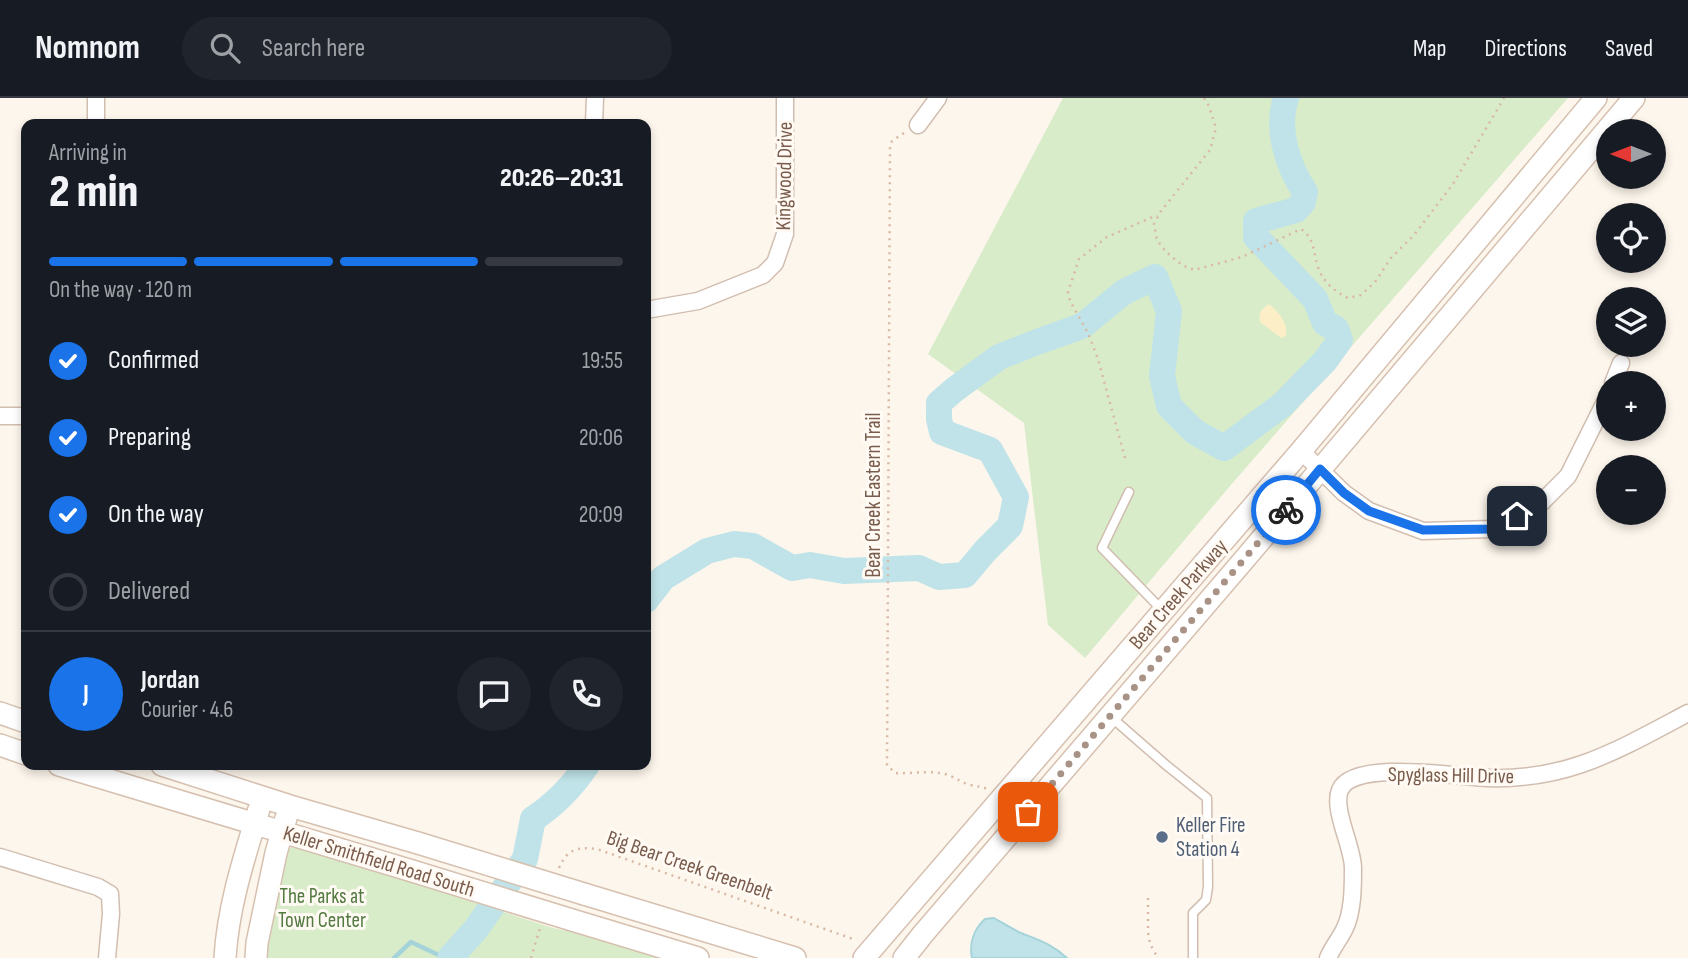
<!DOCTYPE html>
<html lang="en">
<head>
<meta charset="utf-8">
<style>
	:root { --surface:#171b24; --page:#20242c; --text:#f1f3f6; --muted:#9ea1a6; --line:#363941; --accent:#1a73e8 }
	body { margin:0; font-family:"Sofia Sans Condensed",sans-serif; background:var(--page); color:var(--text); height:100vh; display:flex; flex-direction:column; font-size:26px; white-space:nowrap }
	* { box-sizing:border-box; margin:0 }
	p { font-size:23px; color:var(--muted) }
	.icon { flex:none; width:38px; height:38px; fill:none; stroke:currentColor; stroke-width:2; stroke-linecap:round; stroke-linejoin:round }
	.map { position:relative; flex:1; overflow:hidden }
	.side { position:absolute; left:21px; top:21px; width:630px; height:651px; display:flex; flex-direction:column; background:var(--surface); border-radius:14px; box-shadow:0 4px 10px #0003 }
	.side>* { flex:none }
	.needle { width:46px; rotate:270deg }
	.controls { position:absolute; left:1596px; top:21px; display:grid; gap:14px }
	.controls a { display:grid; place-items:center; width:70px; height:70px; border-radius:50%; background:var(--surface); box-shadow:0 4px 10px #0003; font-size:35px }
	.pin { position:absolute; display:grid; place-items:center; width:60px; height:60px; color:#fff; margin:-30px; border-radius:14px; box-shadow:0 4px 10px #0006 }
	.courier { position:absolute; display:grid; place-items:center; width:70px; height:70px; margin:-35px; border:5px solid #1a73e8; border-radius:50%; background:#fff; color:#222; box-shadow:0 2px 9px #0007 }
	.overview em { font-style:normal; font-weight:800 }
	.overview div { display:flex; flex-direction:column-reverse }
	.overview { display:flex; align-items:center; justify-content:space-between; height:119px; padding:0 28px }
	h1 { font-size:46px; font-weight:800; line-height:52px }
	.bar { display:grid; grid-template-columns:repeat(4,1fr); gap:10px 7px; align-content:center; height:84px; padding:0 28px }
	.bar i { height:9px; border-radius:5px; background:var(--line) }
	.bar .selected { background:var(--accent) }
	.bar p { grid-column:span 4 }
	.line { display:flex; align-items:center; gap:18px; padding:0 28px; border-top:2px solid var(--line) }
	.line div { flex:1 }
	.round { display:grid; place-items:center; flex:none; width:74px; height:74px; border-radius:37px; background:var(--page) }
	ol { padding:0 28px; list-style:none }
	li { display:flex; align-items:center; gap:21px; height:77px }
	li p { margin-inline-start:auto }
	li .icon { padding:7px; border-radius:50%; background:var(--accent); color:#fff; stroke-width:4 }
	li:last-child { color:var(--muted) }
	li i { width:38px; height:38px; border:4px solid var(--line); border-radius:50% }
	header { display:flex; align-items:center; gap:42px; box-sizing:border-box; height:98px; padding:0 35px; background:var(--surface); border-bottom:2px solid var(--line) }
	header strong { font-size:33px }
	nav { display:flex; gap:38px; margin-inline-start:auto; font-size:24px }
	.search { width:490px; height:63px; background:var(--page); display:flex; align-items:center; gap:18px; box-sizing:border-box; padding:0 24px; border-radius:38px; color:var(--muted); font-size:26px }
	.map>svg:first-child { display:block }
</style>
</head>
<body>
<header>
<strong>Nomnom</strong>
<div class="search"><svg class="icon" aria-label="search" viewBox="0 0 24 24"><circle cx="10" cy="10" r="6"/><path d="M15 15l6 6"/></svg>Search here</div>
<nav><a>Map</a><a>Directions</a><a>Saved</a></nav>
</header>
<div class="map">
<svg width="1688" height="860" viewBox="0 0 1688 860">
	<rect width="100%" height="100%" fill="#fdf6ec"/>
	<path fill="#d8ecc9" d="M1063,0H1568L1230,388L1085,560L1048,527L1024,325L928,256Z
		M296,749L309,751L553,830L692,860H264L287,750Z"/>
	<path fill="#fcefc7" d="M1269,206C1279,214 1288,225 1286,238L1281,240L1260,224C1258,214 1262,211 1269,206Z"/>
	<path fill="#bfe3e8" stroke="#a5d3da" stroke-width="2" d="M994,820C1003,825 1012,831 1021,835C1039,842 1052,846 1067,860H972C969,845 974,831 985,821Z"/>
	<g fill="none" stroke-linecap="round" stroke-linejoin="round">
		<path stroke="#a5d3da" stroke-width="4.5" d="M394,860L411,844L445,860"/>
		<path stroke="#bfe3e8" stroke-width="26" d="M646,502L663,480L707,453L734,446L753,448L792,470L810,467L844,473L919,470L939,479L965,477L985,453L1010,428L1016,399L990,352L942,334L939,321V305L954,292L999,259L1037,244L1082,228L1124,194L1155,179L1169,213L1162,278L1169,308L1195,334L1224,350L1282,307L1325,263L1340,242L1336,231L1325,225L1315,201L1256,139V123L1296,112L1303,104L1305,94C1287,67 1276,31 1286,0
			M450,860L476,831L525,761L533,721C556,706 572,689 587,667"/>
		<g stroke="#d1beb0" stroke-width="11">
			<path id="service" d="M1129,394L1102,450L1163,513
				M1111,619L1166,667L1207,700L1208,789L1206,802L1193,815V860"/>
		</g>
		<g stroke="#d1beb0" stroke-width="19">
			<path id="minor" d="M96,26V0
				M594,26L595,0
				M918,27L938,0
				M646,212L698,203L763,177L775,165L785,136V0
				M1613,285L1621,265
				M0,318H26
				M1301,353L1344,395L1369,413L1423,433L1492,431L1541,405L1568,378L1608,298
				M0,759L98,789L110,796L111,816L107,860
				M1328,860C1332,850 1339,842 1344,832C1353,815 1353,789 1353,770C1353,749 1332,711 1340,692C1353,661 1459,679 1488,680C1519,681 1553,676 1582,666C1619,653 1654,633 1688,615"/>
		</g>
		<g stroke="#d6c0b0" stroke-width="24">
			<path id="secondary" d="M0,615L26,624
				M0,647L26,656
				M59,667L409,772
				M162,667L290,708L418,745
				M584,796L795,860
				M572,822L698,860
				M225,860C228,809 244,760 259,711
				M256,860L257,845L276,755L286,720
				M864,860L1301,353L1596,0
				M904,860L923,836L1243,463L1634,0"/>
		</g>
		<path stroke="#d9b8a5" stroke-width="2.5" stroke-dasharray="2 5" stroke-linecap="butt" d="M1204,0L1209,8L1216,30L1210,52L1161,113L1154,126L1157,142L1166,154L1182,167L1194,172L1242,159L1301,131C1316,141 1313,157 1319,172C1325,186 1336,194 1348,200L1361,197L1375,184L1391,160L1414,137L1453,86L1504,0
			M904,35L892,43L890,49L887,667L895,675C912,676 928,672 945,676C955,679 962,685 971,687C977,689 981,688 987,691
			M1125,360L1098,261L1088,235L1070,203L1068,194L1079,161L1107,139L1157,117
			M559,770C568,750 577,749 597,751L856,842
			M1148,800V834L1150,846L1158,860
			M531,860L540,830"/>
		<use href="#service" stroke="#fff" stroke-width="8"/>
		<use href="#minor" stroke="#fff" stroke-width="16"/>
		<use href="#secondary" stroke="#fff" stroke-width="21"/>
		<g stroke="#d6c0b0" stroke-width="24" stroke-linecap="butt">
			<path id="secondary-bridge" d="M418,745L584,796
				M409,772L572,822"/>
		</g>
		<use href="#secondary-bridge" stroke="#fff" stroke-width="21"/>
	</g>
	<g fill="none" stroke-linecap="round" stroke-linejoin="round">
		<path stroke="#a89285" stroke-width="7" stroke-dasharray="0 12.6" d="M1028,714L1286,412"/>
		<path stroke="#1a73e8" stroke-width="9" d="M1286,412L1320,371L1344,395L1369,413L1423,432L1492,431L1517,418"/>
	</g>
	<circle fill="#5c6f8a" stroke="#fffaf3" stroke-width="2.5" cx="1162" cy="739" r="7"/>
	<g text-anchor="middle" stroke-width="6" stroke-linejoin="round" paint-order="stroke">
		<g font-size="21" fill="#7a5c4d" stroke="#fffaf3">
			<text transform="translate(784 78) rotate(-89)" y="7">Kingwood Drive</text>
			<text transform="translate(873 397) rotate(-90)" y="7">Bear Creek Eastern Trail</text>
			<text transform="translate(1178 496) rotate(-49)" y="7">Bear Creek Parkway</text>
			<text transform="translate(1451 677) rotate(1)" y="7">Spyglass Hill Drive</text>
			<text transform="translate(379 763) rotate(17)" y="7">Keller Smithfield Road South</text>
			<text transform="translate(690 767) rotate(19)" y="7">Big Bear Creek Greenbelt</text>
		</g>
		<g font-size="21" fill="#4e5e75" stroke="#fffaf3" text-anchor="start">
			<text x="1176" y="734">Keller Fire<tspan x="1176" dy="24">Station 4</tspan></text>
		</g>
		<g font-size="21" fill="#537a41" stroke="#fffaf3">
			<text x="322" y="805">The Parks at<tspan x="322" dy="24">Town Center</tspan></text>
		</g>
	</g>
</svg>
<div class="controls">
<a><svg class="needle" viewBox="-14 -14 28 28"><path d="M0-13l5 13h-10z" fill="#e53935"/><path d="M0 13l5-13h-10z" fill="#9ea1a6"/></svg></a>
<a><svg class="icon" aria-label="locate" viewBox="0 0 24 24"><circle cx="12" cy="12" r="6"/><path d="M12 2v4M12 18v4M2 12h4M18 12h4"/></svg></a>
<a><svg class="icon" aria-label="layers" viewBox="0 0 24 24"><path d="M12 4l9 5-9 5-9-5zM3 14l9 5 9-5"/></svg></a>
<a>+</a>
<a>−</a>
</div>
<div class="pin" style="left:1028px;top:714px;background:#ea580c"><svg class="icon" aria-label="bag" viewBox="0 0 24 24"><path d="M5 8h14l-1 12H6zM9 8a3 3 0 0 1 6 0"/></svg></div>
<div class="pin" style="left:1517px;top:418px;background:#1f2937"><svg class="icon" aria-label="home" viewBox="0 0 24 24"><path d="M3 11l9-7 9 7M6 9v11h12V9"/></svg></div>
<div class="courier" style="left:1286px;top:412px"><svg class="icon" aria-label="bike" viewBox="0 0 24 24"><circle cx="6" cy="16" r="4"/><circle cx="18" cy="16" r="4"/><path d="M6 16l4-8h5l3 8M10 8l3 8H6M13 5h3"/></svg></div>
<section class="side">
<div class="overview"><div><h1>2 min</h1><p>Arriving in</p></div><em>20:26–20:31</em></div>
<div class="bar"><i class="selected"></i><i class="selected"></i><i class="selected"></i><i></i><p>On the way · 120 m</p></div>
<ol>
<li><svg class="icon" aria-label="check" viewBox="0 0 24 24"><path d="M5 12l5 5 9-10"/></svg>Confirmed<p>19:55</p></li>
<li><svg class="icon" aria-label="check" viewBox="0 0 24 24"><path d="M5 12l5 5 9-10"/></svg>Preparing<p>20:06</p></li>
<li><svg class="icon" aria-label="check" viewBox="0 0 24 24"><path d="M5 12l5 5 9-10"/></svg>On the way<p>20:09</p></li>
<li><i></i>Delivered</li>
</ol>
<div class="line" style="height:126px"><b class="round" style="background:var(--accent);color:#fff">J</b><div><b>Jordan</b><p>Courier · 4.6</p></div><a class="round"><svg class="icon" aria-label="chat" viewBox="0 0 24 24"><path d="M4 5h16v11H9l-5 4z"/></svg></a><a class="round"><svg class="icon" aria-label="phone" viewBox="0 0 24 24"><path d="M5 4h4l2 5-3 2q2 4 5 5l2-3 5 2v4C11 20 4 13 5 4z"/></svg></a></div>
</section>
</div>
</body>
</html>
